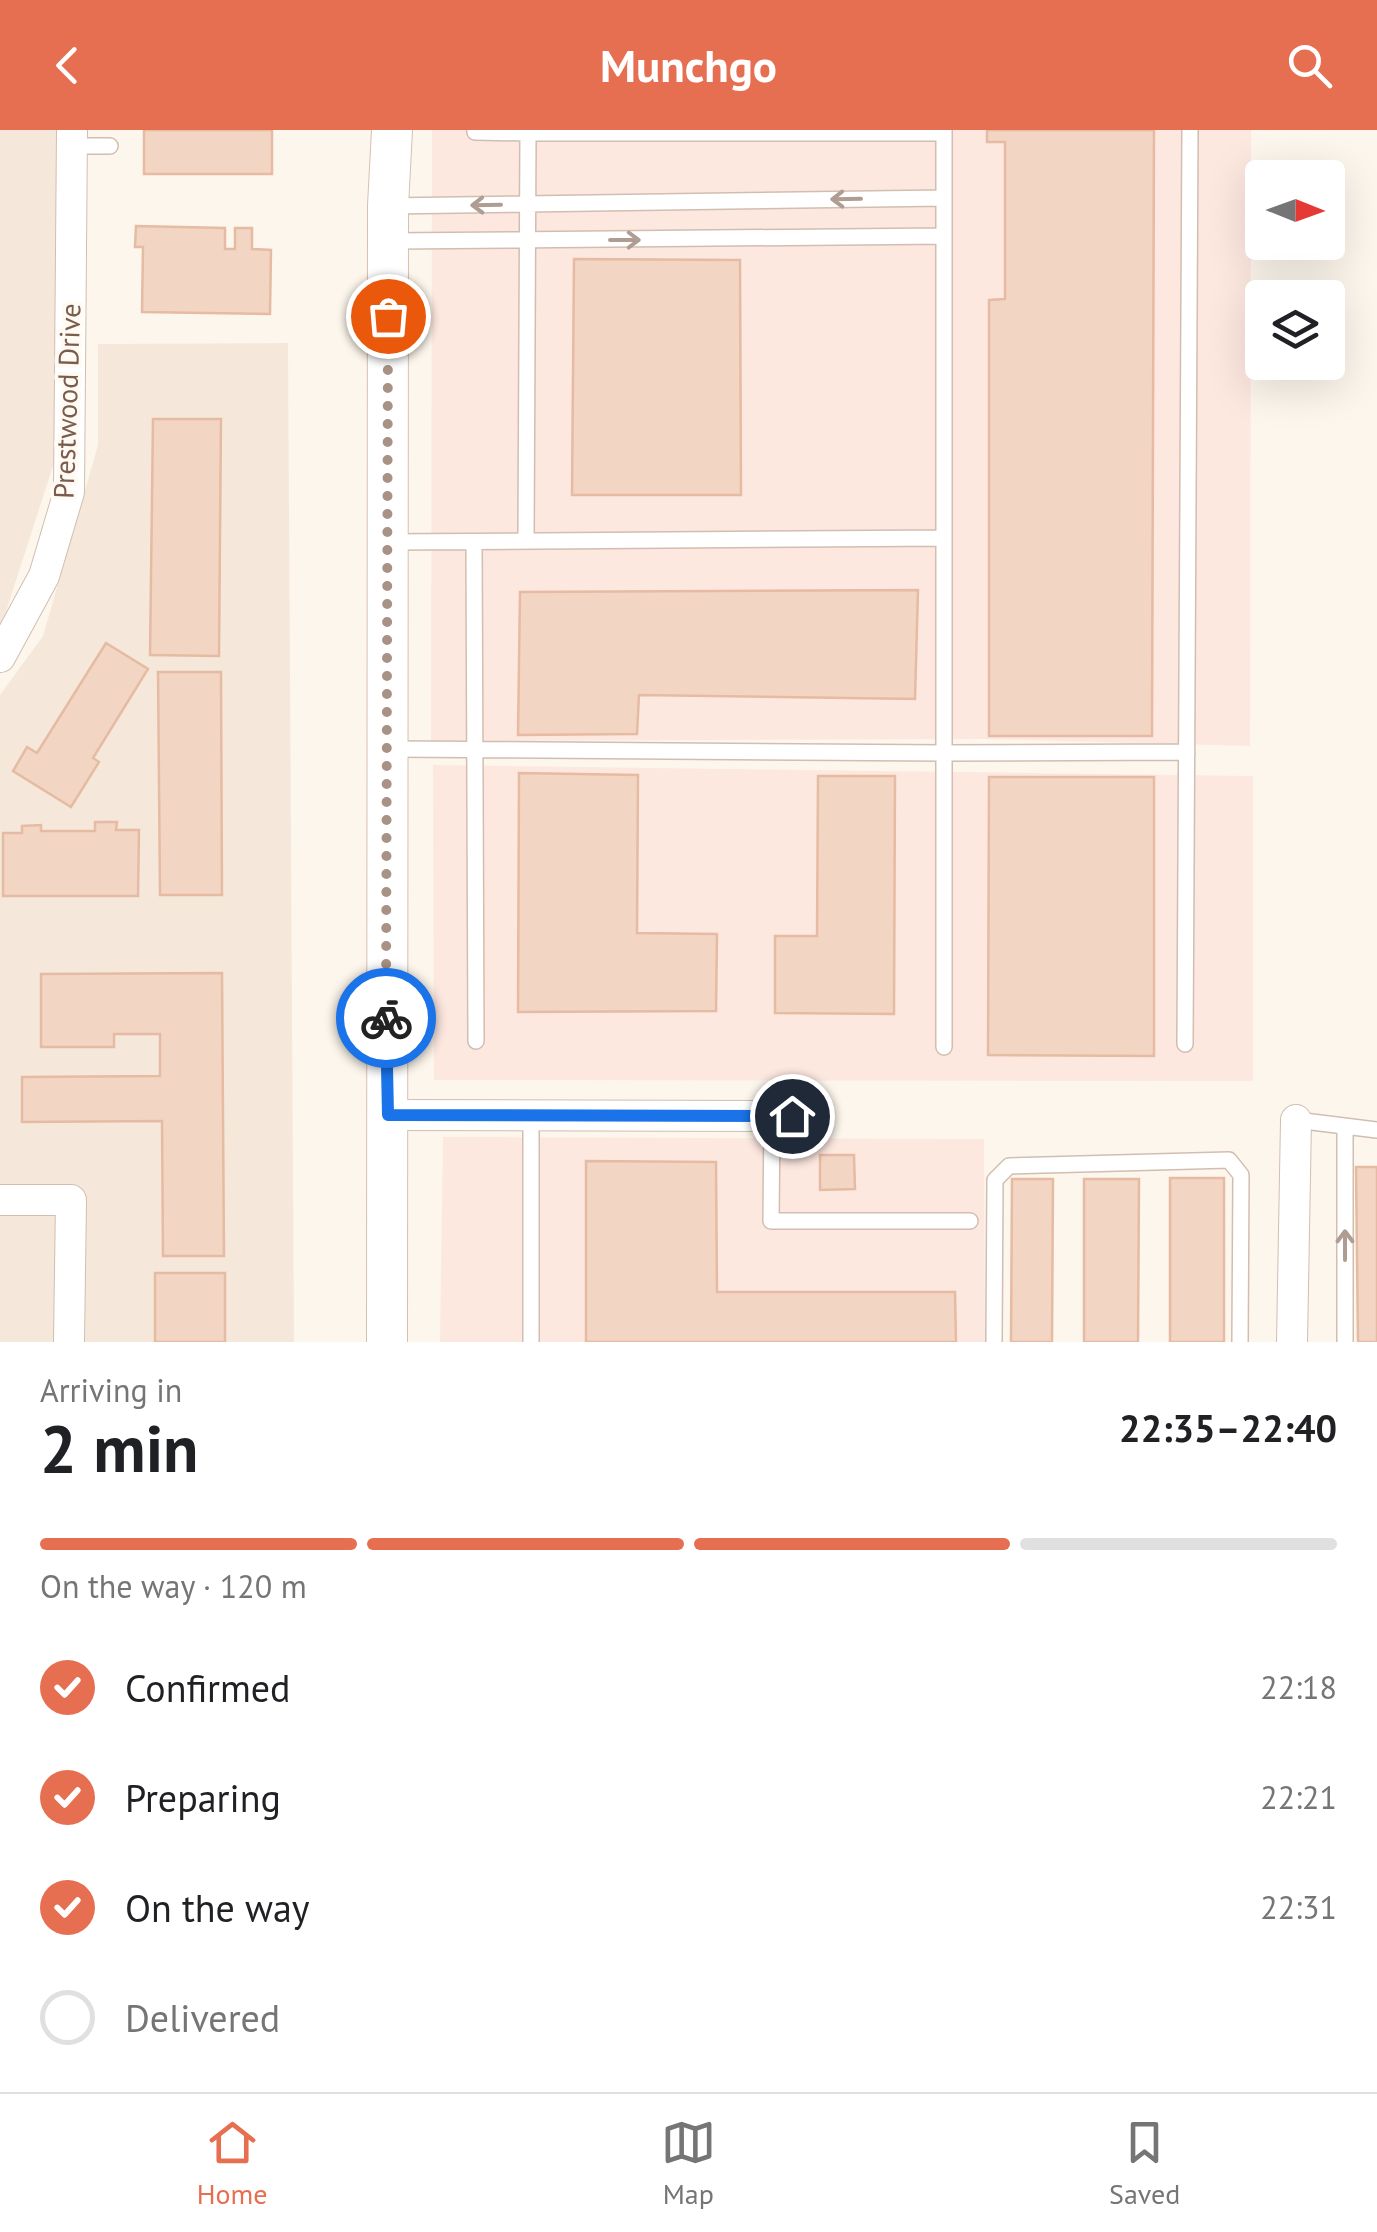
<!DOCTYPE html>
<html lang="en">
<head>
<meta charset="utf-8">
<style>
	:root { --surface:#fff; --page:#f2f2f2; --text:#202124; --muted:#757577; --line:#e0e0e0; --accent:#e76f51 }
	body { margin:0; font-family:"PT Sans",sans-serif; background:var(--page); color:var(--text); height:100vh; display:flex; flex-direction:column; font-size:38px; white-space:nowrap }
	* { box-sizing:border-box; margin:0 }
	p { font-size:32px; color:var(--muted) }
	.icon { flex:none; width:55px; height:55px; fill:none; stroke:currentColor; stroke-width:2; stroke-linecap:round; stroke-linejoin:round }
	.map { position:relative; height:1212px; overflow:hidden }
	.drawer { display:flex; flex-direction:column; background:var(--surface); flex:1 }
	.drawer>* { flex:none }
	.needle { width:65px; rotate:91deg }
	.fabs { position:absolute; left:1245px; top:30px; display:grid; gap:20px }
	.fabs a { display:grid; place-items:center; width:100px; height:100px; border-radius:10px; background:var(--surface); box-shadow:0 10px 40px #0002; font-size:50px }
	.pin { position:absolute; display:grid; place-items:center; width:85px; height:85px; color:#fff; margin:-42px; border:5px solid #fff; border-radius:50%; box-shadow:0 2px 10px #0007 }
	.courier { position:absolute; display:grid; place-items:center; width:100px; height:100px; margin:-50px; border:8px solid #1a73e8; border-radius:50%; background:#fff; color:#222; box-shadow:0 2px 12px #0007 }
	.headline em { font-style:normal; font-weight:600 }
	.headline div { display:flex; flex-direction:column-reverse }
	.headline { display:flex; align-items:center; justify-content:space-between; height:170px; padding:0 40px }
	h1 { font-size:65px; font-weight:600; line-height:75px }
	.bar { display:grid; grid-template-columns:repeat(4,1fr); gap:15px 10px; align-content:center; height:120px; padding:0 40px }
	.bar i { height:12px; border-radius:8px; background:var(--line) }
	.bar .on { background:var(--accent) }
	.bar p { grid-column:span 4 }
	ol { padding:0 40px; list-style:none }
	li { display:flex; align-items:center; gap:30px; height:110px }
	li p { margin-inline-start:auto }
	li .icon { padding:10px; border-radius:50%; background:var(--accent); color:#fff; stroke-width:4 }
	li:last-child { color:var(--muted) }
	li i { width:55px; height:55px; border:5px solid var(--line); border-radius:50% }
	header { display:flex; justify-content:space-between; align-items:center; height:130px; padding:0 40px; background:var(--accent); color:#fff; font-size:45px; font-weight:600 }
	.tab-bar { display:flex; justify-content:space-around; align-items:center; height:140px; border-top:2px solid var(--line); background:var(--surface); font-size:28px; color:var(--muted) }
	.tab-bar a { display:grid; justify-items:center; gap:5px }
	.tab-bar .on { color:var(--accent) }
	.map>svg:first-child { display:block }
</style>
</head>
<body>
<header><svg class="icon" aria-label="back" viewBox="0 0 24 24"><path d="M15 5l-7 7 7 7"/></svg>Munchgo<svg class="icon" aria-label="search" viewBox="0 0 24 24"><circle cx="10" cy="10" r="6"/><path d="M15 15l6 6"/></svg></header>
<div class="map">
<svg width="1377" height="1212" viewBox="0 0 1377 1212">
	<rect width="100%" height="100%" fill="#fdf6ec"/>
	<path fill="#f5e8da" d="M0,0H71L54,333L0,500Z
		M288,213L294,1212H0V565L43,506L98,315V214Z"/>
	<path fill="#fde8e0" d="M432,0H1251L1250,616L985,609L431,611Z
		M433,635L1253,646V951L434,950Z
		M443,1007L984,1009L985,1212H440Z"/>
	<path fill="#f3d5c3" stroke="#e6bba3" stroke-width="2.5" d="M144,0H272V44H144Z
		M987,0H1154L1152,606H989V170L1005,169V12H987Z
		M136,96L225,98V119H235V98H252V119L271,120L270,184L142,182L143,117H135Z
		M574,129L740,130L741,365H572Z
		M153,289H221L219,526L150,525Z
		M918,460L915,569L639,565L637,604L518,605L520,462Z
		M106,513L148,539L93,628L99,632L71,677L13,641L27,617L37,623Z
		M158,542H221L222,765H160Z
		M519,643L638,645L637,803L717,804L716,881L518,882Z
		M818,646H895L894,884L775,883V806H817Z
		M989,647H1154V926L988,925Z
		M95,692H117L116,700H139L138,766H3V703H22V696L41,695V701H95Z
		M222,843L224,1126H163L162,991L22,992V947L160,946V904H114V917H41V844Z
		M820,1025H854L855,1059L820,1060Z
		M586,1031L716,1032L717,1162H955L956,1212H586Z
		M1356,1037H1377V1212H1358Z
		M1170,1048H1224V1212H1170Z
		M1012,1049H1053L1052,1212H1011Z
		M1084,1049H1139L1138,1212H1084Z
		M155,1143H225V1212H155Z"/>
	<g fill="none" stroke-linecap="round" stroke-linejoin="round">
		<g stroke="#d1beb0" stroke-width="18">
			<path id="lane" d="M475,0V2L528,3H944
				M72,16H110
				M388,76L943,68
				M392,111L943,106
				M526,411L528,3
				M391,412L944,408
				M474,412L476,911
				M391,619L945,623L1187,622
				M1185,914L1190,0
				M944,917V0
				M772,986L771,1091H970
				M1296,990L1377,1000
				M1345,998V1212
				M531,1212V985
				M994,1212L995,1050L1009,1036L1229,1030L1241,1045L1240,1212"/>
		</g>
		<g stroke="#d1beb0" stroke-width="32">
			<path id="street" d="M0,527L44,446L69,362L72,0
				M388,985L813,986
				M0,1070H71L69,1212
				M1292,1212L1296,990"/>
		</g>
		<g stroke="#d6c0b0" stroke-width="42">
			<path id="secondary" d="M387,1212L388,76L392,0"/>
		</g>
		<use href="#lane" stroke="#fff" stroke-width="15"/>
		<use href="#street" stroke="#fff" stroke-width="30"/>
		<use href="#secondary" stroke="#fff" stroke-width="40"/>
	</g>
	<defs><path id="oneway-shaft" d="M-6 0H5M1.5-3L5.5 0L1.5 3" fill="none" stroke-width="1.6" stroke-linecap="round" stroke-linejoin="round" transform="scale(2.5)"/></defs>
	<g stroke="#af9d94">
		<use href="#oneway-shaft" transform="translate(846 69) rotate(179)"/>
		<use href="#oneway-shaft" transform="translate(486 75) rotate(179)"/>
		<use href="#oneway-shaft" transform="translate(625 110)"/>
		<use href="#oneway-shaft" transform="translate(1345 1115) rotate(-90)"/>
	</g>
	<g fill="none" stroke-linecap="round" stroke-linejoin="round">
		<path stroke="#a89285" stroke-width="10" stroke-dasharray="0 18" d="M386,888L388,186"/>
		<path stroke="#1a73e8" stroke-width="12" d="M386,888L388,985L792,986"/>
	</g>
	<g text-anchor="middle" stroke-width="8" stroke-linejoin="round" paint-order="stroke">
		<g font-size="28" fill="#7a5c4d" stroke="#fffaf3">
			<text transform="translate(67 271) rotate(-88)" y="10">Prestwood Drive</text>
		</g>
	</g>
</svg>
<div class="fabs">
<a><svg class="needle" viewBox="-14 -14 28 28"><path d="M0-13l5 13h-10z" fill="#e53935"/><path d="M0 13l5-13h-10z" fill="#757577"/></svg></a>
<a><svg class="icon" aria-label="layers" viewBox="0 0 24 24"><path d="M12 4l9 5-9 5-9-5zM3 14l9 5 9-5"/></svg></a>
</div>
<div class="pin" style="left:388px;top:186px;background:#ea580c"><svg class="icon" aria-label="bag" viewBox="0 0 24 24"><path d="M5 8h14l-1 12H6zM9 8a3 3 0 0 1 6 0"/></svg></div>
<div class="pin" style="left:792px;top:986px;background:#1f2937"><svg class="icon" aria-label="home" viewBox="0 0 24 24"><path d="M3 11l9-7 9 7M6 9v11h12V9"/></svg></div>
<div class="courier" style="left:386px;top:888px"><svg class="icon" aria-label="bike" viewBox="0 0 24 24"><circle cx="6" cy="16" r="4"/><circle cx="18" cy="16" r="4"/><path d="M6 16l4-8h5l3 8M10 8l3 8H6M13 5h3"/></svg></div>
</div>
<section class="drawer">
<div class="headline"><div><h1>2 min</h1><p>Arriving in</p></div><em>22:35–22:40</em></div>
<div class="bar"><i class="on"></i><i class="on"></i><i class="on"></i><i></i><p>On the way · 120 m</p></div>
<ol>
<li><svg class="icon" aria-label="check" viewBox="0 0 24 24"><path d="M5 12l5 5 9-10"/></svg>Confirmed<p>22:18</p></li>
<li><svg class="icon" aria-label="check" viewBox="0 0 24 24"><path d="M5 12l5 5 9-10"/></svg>Preparing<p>22:21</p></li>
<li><svg class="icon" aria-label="check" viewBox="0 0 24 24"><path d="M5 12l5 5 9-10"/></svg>On the way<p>22:31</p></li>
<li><i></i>Delivered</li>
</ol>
</section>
<nav class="tab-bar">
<a class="on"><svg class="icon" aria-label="home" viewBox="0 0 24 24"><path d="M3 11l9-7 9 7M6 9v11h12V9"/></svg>Home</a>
<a><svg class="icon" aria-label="map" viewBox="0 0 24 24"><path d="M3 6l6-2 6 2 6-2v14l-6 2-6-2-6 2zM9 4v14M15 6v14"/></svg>Map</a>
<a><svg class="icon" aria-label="saved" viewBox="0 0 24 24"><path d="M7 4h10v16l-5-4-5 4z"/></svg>Saved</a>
</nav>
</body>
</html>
